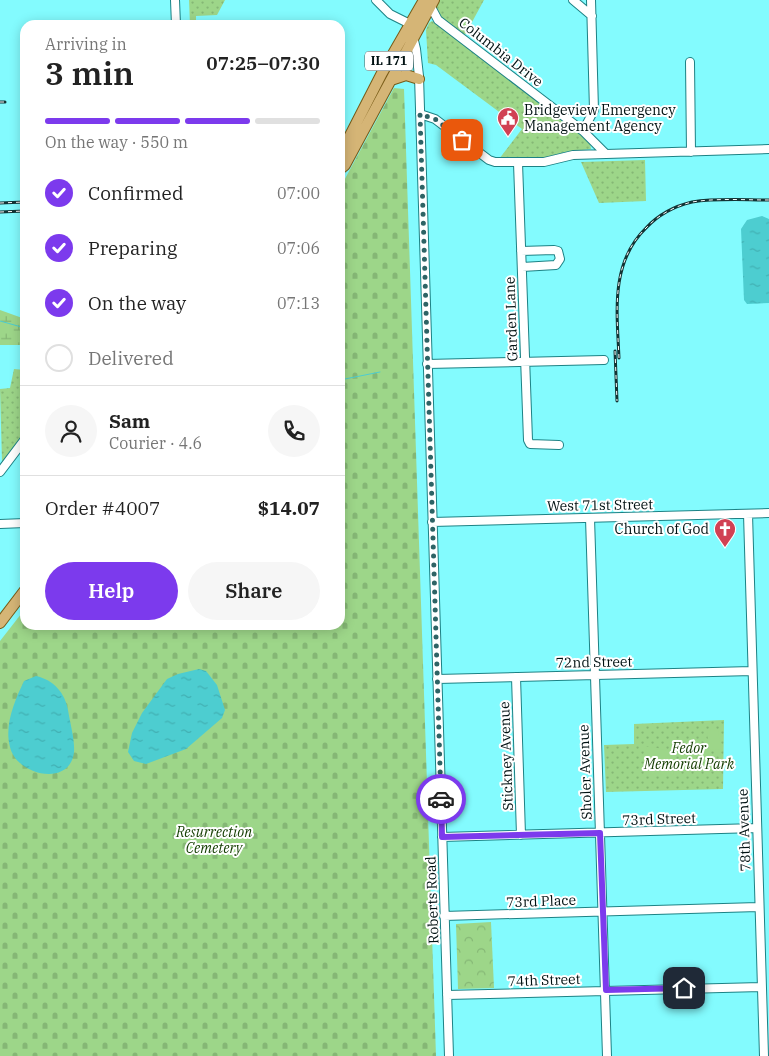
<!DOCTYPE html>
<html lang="en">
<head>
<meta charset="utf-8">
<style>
	:root { --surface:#fff; --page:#f6f6f6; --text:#222; --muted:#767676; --line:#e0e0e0; --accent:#7c3aed }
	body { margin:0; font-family:"IBM Plex Serif",serif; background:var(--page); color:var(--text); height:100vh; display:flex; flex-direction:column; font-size:19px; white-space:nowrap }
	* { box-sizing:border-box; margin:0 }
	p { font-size:16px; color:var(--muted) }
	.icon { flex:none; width:28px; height:28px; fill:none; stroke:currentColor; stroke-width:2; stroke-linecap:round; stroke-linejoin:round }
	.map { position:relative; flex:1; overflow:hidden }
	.panel { position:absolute; left:20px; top:20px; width:325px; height:610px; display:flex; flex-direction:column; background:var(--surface); border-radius:15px; box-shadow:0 2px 12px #0003 }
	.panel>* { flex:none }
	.pin { position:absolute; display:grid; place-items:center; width:42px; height:42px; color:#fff; margin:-21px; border-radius:10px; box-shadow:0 2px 8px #0006 }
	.courier { position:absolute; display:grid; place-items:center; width:50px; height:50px; margin:-25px; border:4px solid #7c3aed; border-radius:50%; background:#fff; color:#222; box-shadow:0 1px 6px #0007 }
	.head em { font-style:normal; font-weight:600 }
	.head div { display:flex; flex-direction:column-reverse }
	.head { display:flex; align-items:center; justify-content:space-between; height:85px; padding:0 25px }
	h1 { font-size:32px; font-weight:600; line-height:38px }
	.bar { display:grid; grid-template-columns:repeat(4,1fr); gap:8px 5px; align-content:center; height:60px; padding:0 25px }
	.bar i { height:6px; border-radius:4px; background:var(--line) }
	.bar .on { background:var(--accent) }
	.bar p { grid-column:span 4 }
	.line { display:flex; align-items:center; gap:12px; padding:0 25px; border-top:1px solid var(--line) }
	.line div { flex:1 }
	.round { display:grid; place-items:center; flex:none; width:52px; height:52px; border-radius:26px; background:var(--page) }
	ol { padding:0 25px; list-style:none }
	li { display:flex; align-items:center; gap:15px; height:55px }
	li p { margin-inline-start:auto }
	li .icon { padding:5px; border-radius:50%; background:var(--accent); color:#fff; stroke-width:4 }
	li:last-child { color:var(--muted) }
	li i { width:28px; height:28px; border:2px solid var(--line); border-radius:50% }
	.action { display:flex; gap:10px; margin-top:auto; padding:10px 25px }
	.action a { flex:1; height:58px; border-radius:30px; background:var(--accent); color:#fff; font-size:20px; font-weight:600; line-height:58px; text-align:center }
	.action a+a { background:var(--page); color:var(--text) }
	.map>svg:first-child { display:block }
</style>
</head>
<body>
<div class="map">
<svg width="769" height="1056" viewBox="0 0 769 1056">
	<defs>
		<pattern id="grass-dots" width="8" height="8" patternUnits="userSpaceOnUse" patternTransform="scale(1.25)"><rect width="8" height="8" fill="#9dd689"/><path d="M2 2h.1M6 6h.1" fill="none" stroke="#85b775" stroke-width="1.8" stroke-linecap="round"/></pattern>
		<pattern id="forest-crowns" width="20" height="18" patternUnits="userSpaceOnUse" patternTransform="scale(1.25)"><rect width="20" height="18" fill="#9dd689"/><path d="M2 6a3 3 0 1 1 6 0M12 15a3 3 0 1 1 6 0" fill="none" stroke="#85b775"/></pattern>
		<pattern id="wetland-marsh" width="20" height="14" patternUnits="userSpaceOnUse" patternTransform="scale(1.25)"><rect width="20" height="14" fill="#9dd689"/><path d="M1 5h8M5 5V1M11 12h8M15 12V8" fill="none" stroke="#85b775"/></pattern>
		<pattern id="cemetery-stones" width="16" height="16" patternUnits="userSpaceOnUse" patternTransform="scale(1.25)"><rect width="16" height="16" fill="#9dd689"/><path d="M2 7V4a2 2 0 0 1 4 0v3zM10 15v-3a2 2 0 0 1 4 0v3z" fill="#85b775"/></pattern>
		<pattern id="water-ripples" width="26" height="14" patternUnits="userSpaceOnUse" patternTransform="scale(1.25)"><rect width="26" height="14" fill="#4dcdd0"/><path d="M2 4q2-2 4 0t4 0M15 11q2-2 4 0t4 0" fill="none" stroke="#41afb2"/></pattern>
	</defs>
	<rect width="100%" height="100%" fill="#83fbfe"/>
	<path fill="url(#grass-dots)" d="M189,0H225L217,15L196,16V25H190Z
		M437,0H484L465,35L438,15L434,7Z
		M432,21C487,58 540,100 590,143L591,149L565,152L545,158L499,159L522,129L436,65L428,63L426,30L429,23Z
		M645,160L646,201L599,203L581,162Z
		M14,369L25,370V432L2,462L0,389L10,388Z
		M724,720L723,789L606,792L604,745L634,744V724Z"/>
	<path fill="url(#forest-crowns)" d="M491,922L494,988L458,989L456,924Z"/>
	<path fill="url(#wetland-marsh)" d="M0,310L25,319V345H0Z"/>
	<path fill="url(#cemetery-stones)" d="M394,88L404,89L436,1056H0V641L25,609V625H340V188Z"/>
	<path fill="#9dd689" d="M718,730L721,749L709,750L707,731Z
		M646,747C668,747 673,754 674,775H649L647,772Z"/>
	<path fill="url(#water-ripples)" d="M762,216L769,219V303L747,304L744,300L741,229L747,220Z
		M199,669L206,671L217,685L225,710L222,718L186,749L146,764L134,761L128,752L132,733L142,713L167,679L178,674Z
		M36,676C54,680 65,693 68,710C70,723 75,740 74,752C70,788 16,775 10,747C4,725 15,700 24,681Z"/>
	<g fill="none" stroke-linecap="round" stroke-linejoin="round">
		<path stroke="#4dcdd0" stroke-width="1" d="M0,321L25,328
			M340,380L380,372"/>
		<g stroke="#1d8285" stroke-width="10">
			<path id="minor" d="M175,0L176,25
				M376,0L390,14L410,24L416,49L419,76L449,1056
				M573,0L592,16
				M431,7L438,20L583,131L606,154L769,149
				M690,62L691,152
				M420,114L435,119L489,160L495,162H544L573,155L606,154
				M583,131L594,110L591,0
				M518,163L528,440L530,444L559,445
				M521,251L554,250L558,251L560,259L556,265L522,267
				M427,364L604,360
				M0,472L25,439
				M748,514L764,1056
				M590,518L607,1056
				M432,522L769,513
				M0,524L25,523
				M516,677L521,835
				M437,679L752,671
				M442,837L756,828
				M444,916L758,907
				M447,995L761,987"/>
		</g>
		<g stroke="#785b17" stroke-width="12">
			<path id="major" d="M391,80L406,75L419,79
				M340,155L382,73L424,0
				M340,169L345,165L434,0
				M0,623L25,590"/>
		</g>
		<use href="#minor" stroke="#fff" stroke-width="8"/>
		<use href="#major" stroke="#d5b576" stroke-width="10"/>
		<g stroke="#133334" stroke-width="3">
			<path id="rail" d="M0,102H5
				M0,203L25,202
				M0,212L25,211
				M615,351L617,401
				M619,358C617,312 610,263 646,228C658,215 675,206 692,202C717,198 744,200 769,200"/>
		</g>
		<use href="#rail" stroke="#fff" stroke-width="1" stroke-dasharray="4" stroke-linecap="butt"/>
	</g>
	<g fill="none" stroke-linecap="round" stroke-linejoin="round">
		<path stroke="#2e6365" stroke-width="5" stroke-dasharray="0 9" d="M441,799L420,114L435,119L462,140"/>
		<path stroke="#7c3aed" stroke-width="6" d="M441,799L442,837L600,833L606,990L684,988"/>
	</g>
	<defs>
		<g id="civic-pin" transform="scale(1.125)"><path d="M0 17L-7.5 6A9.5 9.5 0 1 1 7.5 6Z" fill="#d14153" stroke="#fff"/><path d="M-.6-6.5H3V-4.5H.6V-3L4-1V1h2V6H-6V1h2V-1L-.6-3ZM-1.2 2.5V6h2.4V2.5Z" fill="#fff"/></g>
		<g id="church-pin" transform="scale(1.125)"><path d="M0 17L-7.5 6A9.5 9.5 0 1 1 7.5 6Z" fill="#d14153" stroke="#fff"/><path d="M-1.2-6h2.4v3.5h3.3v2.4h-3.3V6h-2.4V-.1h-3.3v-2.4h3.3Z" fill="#fff"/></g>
	</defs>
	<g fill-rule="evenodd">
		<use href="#civic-pin" x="508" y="118"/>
		<use href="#church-pin" x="725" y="529"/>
	</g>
	<g text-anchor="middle" stroke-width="4" stroke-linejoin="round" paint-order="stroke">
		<rect fill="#fff" stroke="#4c5859" stroke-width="1" x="365" y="51.5" width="48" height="19" rx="4"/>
		<g font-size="12" font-weight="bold" fill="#001112">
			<text x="389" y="65">IL 171</text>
		</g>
		<g font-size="14" fill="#001112" stroke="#fff">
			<text transform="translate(501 52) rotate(38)" y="5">Columbia Drive</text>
			<text transform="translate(511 319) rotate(-92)" y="5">Garden Lane</text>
			<text transform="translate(600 505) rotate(-1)" y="5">West 71st Street</text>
			<text transform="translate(594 662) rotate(-1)" y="5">72nd Street</text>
			<text transform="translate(506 756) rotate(-92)" y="5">Stickney Avenue</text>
			<text transform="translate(585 772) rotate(-92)" y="5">Sholer Avenue</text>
			<text transform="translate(659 819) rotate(-2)" y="5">73rd Street</text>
			<text transform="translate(744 830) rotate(-92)" y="5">78th Avenue</text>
			<text transform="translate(432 900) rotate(-92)" y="5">Roberts Road</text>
			<text transform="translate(541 901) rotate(-2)" y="5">73rd Place</text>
			<text transform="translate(544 980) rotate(-2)" y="5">74th Street</text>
		</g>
		<g font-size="14" fill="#001112" stroke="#fff" text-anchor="start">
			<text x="524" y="115">Bridgeview Emergency<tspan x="524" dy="16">Management Agency</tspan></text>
			<text x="709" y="534" text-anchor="end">Church of God</text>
		</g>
		<g font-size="14" font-style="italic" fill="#133d00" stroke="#fff">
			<text x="689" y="753">Fedor<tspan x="689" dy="16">Memorial Park</tspan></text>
			<text x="214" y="837">Resurrection<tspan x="214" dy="16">Cemetery</tspan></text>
		</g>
	</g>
</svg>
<div class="pin" style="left:462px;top:140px;background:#ea580c"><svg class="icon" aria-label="bag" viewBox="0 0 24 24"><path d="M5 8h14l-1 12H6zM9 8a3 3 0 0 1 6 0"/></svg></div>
<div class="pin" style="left:684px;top:988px;background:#1f2937"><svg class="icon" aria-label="home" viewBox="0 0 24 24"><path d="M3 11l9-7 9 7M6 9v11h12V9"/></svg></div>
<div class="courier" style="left:441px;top:799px"><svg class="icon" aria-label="car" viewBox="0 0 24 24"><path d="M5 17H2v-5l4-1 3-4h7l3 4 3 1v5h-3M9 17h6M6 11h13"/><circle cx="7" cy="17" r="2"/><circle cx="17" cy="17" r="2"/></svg></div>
<section class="panel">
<div class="head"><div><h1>3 min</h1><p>Arriving in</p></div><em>07:25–07:30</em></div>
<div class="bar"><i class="on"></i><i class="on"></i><i class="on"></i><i></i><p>On the way · 550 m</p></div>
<ol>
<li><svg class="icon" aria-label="check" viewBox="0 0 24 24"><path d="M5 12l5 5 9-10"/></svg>Confirmed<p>07:00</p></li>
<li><svg class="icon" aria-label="check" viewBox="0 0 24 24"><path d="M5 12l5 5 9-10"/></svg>Preparing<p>07:06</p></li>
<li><svg class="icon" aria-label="check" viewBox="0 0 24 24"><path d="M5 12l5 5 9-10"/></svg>On the way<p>07:13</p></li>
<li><i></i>Delivered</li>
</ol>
<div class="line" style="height:90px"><a class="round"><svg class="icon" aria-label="person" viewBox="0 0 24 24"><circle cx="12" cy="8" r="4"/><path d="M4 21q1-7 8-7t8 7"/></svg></a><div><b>Sam</b><p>Courier · 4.6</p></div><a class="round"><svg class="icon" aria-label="phone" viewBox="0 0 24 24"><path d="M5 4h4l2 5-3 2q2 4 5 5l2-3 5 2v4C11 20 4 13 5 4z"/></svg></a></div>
<div class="line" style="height:65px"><div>Order #4007</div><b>$14.07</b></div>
<div class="action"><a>Help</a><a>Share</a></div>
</section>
</div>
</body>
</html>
